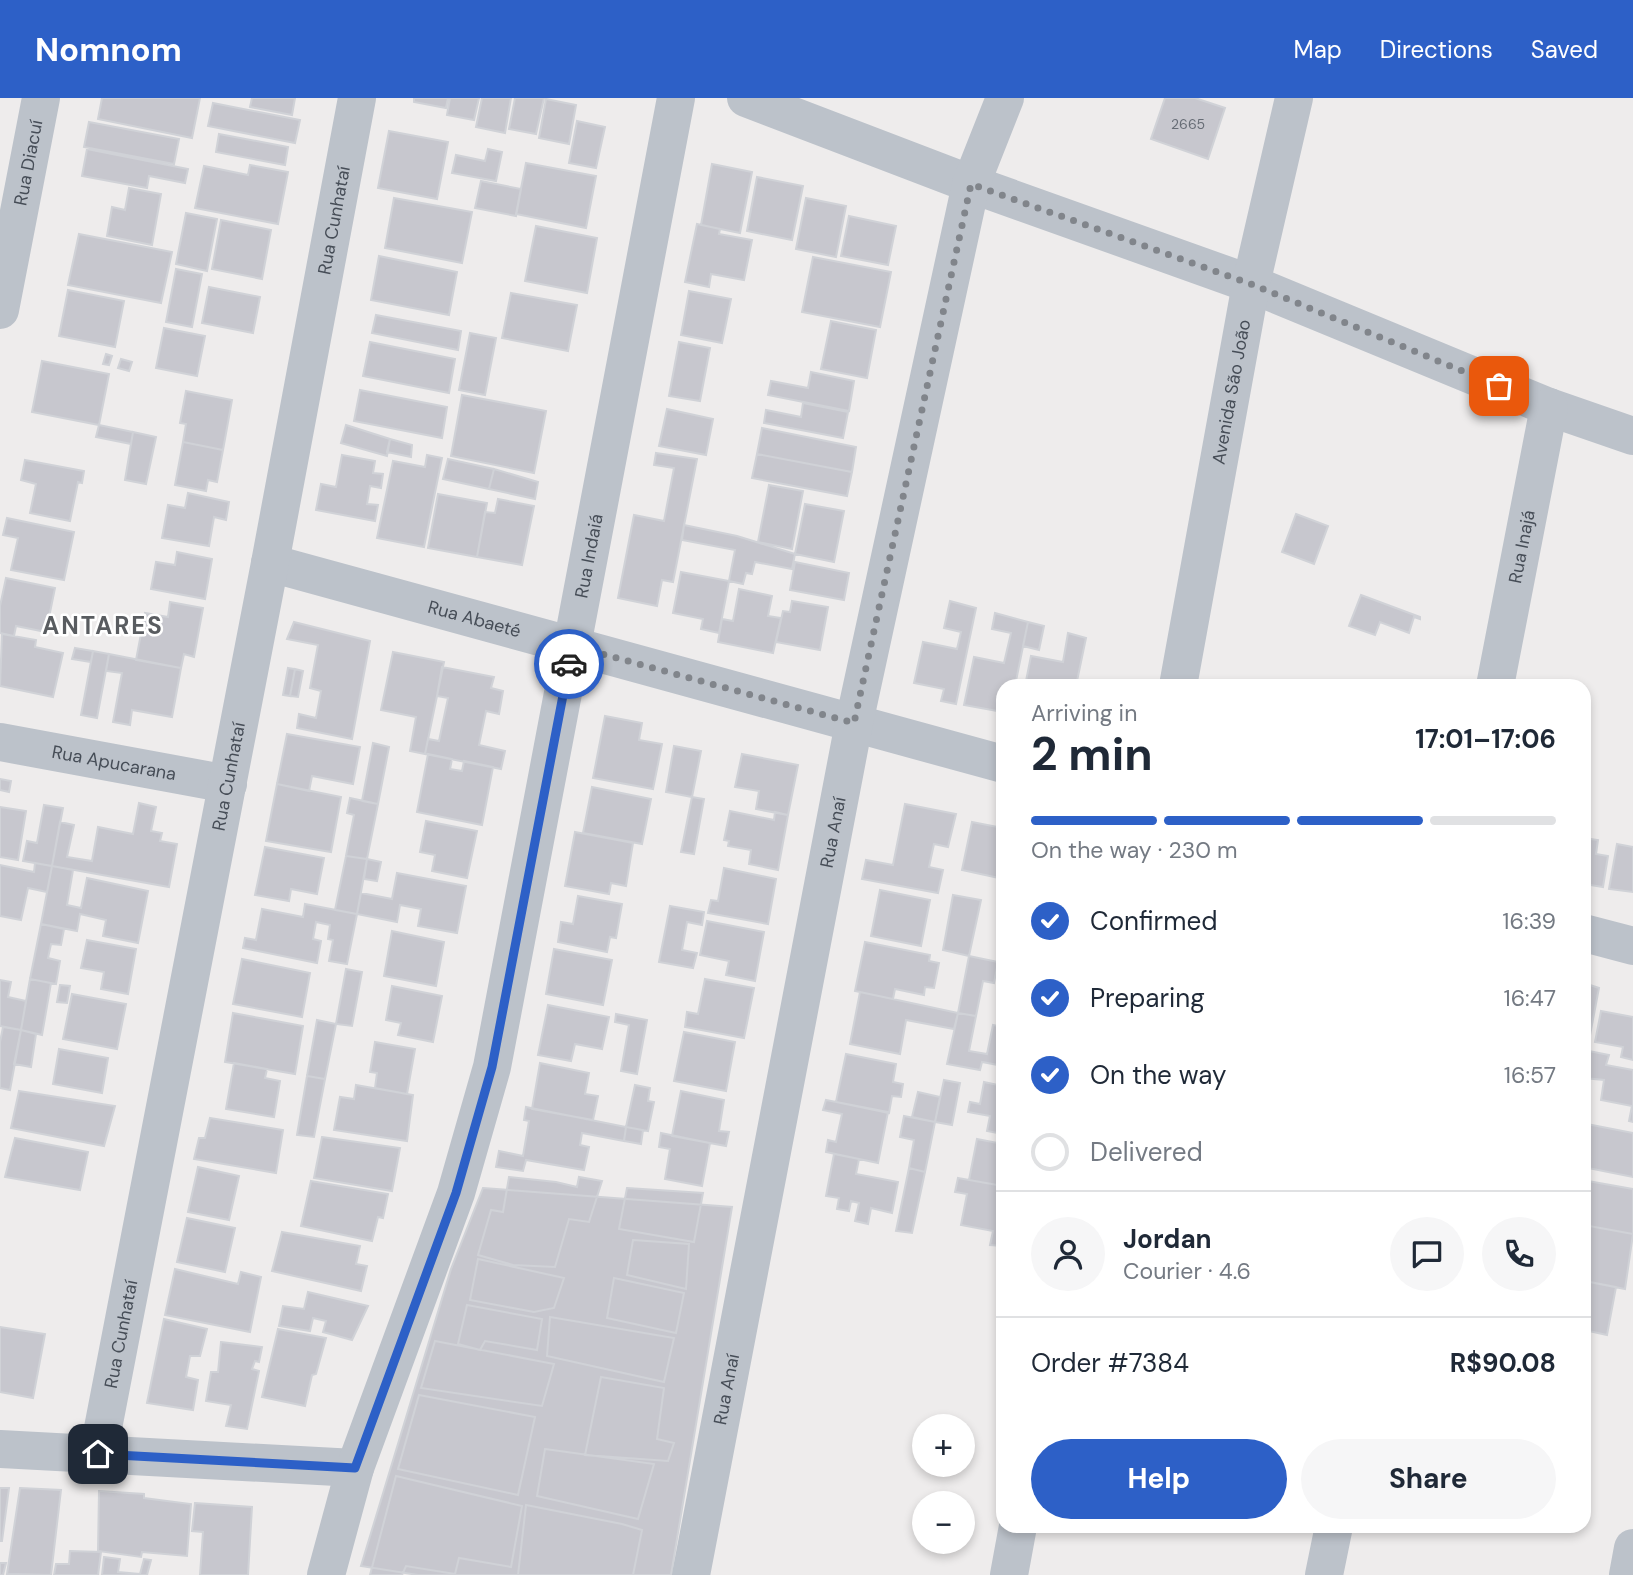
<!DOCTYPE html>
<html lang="en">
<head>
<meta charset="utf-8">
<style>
	:root { --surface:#fff; --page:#f6f6f7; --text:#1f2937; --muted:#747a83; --line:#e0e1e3; --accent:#2d60c7 }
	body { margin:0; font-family:"DM Sans",sans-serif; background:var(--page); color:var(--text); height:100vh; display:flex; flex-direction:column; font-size:26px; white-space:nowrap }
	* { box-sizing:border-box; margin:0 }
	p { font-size:23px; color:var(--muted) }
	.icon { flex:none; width:38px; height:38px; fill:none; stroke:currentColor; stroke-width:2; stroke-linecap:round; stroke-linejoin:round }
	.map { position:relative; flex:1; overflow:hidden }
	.drawer { position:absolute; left:996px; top:581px; width:595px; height:854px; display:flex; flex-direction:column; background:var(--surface); border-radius:21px; box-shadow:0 4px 10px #0003 }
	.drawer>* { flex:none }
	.tools { position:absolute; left:912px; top:1316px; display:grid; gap:14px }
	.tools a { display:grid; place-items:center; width:63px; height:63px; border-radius:50%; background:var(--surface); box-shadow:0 4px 10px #0003; font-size:35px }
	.pin { position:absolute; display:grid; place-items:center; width:60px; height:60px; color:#fff; margin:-30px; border-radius:14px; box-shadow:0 4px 10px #0006 }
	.courier { position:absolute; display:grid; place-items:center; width:70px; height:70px; margin:-35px; border:5px solid #2d60c7; border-radius:50%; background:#fff; color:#222; box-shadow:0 2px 9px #0007 }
	.summary em { font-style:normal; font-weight:700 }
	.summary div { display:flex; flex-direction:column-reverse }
	.summary { display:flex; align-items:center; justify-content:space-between; height:119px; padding:0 35px }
	h1 { font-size:46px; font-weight:700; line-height:52px }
	.bar { display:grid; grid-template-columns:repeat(4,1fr); gap:10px 7px; align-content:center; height:84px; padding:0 35px }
	.bar i { height:9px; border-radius:5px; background:var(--line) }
	.bar .current { background:var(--accent) }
	.bar p { grid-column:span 4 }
	.line { display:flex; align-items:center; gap:18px; padding:0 35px; border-top:2px solid var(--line) }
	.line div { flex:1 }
	.round { display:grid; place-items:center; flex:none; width:74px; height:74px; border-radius:37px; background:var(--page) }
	ol { padding:0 35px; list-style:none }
	li { display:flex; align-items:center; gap:21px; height:77px }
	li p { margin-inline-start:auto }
	li .icon { padding:7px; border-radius:50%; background:var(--accent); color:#fff; stroke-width:4 }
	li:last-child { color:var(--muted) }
	li i { width:38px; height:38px; border:4px solid var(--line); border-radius:50% }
	.action { display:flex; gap:14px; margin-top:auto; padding:14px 35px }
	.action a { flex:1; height:80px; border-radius:42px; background:var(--accent); color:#fff; font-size:28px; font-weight:700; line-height:80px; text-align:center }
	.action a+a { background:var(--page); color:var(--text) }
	header { display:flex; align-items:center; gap:42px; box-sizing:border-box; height:98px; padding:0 35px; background:var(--accent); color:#fff }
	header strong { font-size:33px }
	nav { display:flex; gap:38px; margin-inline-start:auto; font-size:24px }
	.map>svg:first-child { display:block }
</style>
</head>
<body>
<header>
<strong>Nomnom</strong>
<nav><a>Map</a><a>Directions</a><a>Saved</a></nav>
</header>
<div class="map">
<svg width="1633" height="1477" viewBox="0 0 1633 1477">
	<rect width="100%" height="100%" fill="#eeecec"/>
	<path fill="#c7c7ce" stroke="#d0d2d7" stroke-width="2" d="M102,0H200L192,40L98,21Z
		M252,0H295L292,17L250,9Z
		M414,0H448L446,10L414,4Z
		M450,0H479L474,22L447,17Z
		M482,0H511L505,35L476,29Z
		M515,0H544L536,36L509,31Z
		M1165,0H1195L1225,10L1208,61L1151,41Z
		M546,1L576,7L569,46L539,40Z
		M213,5L300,22L295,45L208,28Z
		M577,23L605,29L596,70L569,65Z
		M89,24L179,41L174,66L84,49Z
		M389,33L448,44L437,101L378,90Z
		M219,36L288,49L285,67L216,54Z
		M87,51L188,71L185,85L149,78L147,90L82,78Z
		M488,51L502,54L496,83L452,75L456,57L485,63Z
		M526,65L596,78L586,130L516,116Z
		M712,66L752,74L740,135L701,127Z
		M250,67L288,74L278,126L195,110L204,68L248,77Z
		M757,79L803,88L792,142L747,133Z
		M481,83L521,91L516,118L475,110Z
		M129,90L161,96L152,147L107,138L112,109L125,112Z
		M394,100L472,114L462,165L385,150Z
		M806,100L846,108L836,159L796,151Z
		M186,115L217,121L207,173L176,166Z
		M849,118L896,128L888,167L841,158Z
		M221,122L271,132L262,181L212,171Z
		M697,126L720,131L719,136L752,142L744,182L711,176L709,189L685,184Z
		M536,128L597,140L587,195L525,183Z
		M79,136L172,154L161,205L68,187Z
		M379,158L457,174L449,217L371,202Z
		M813,159L891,174L880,229L802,214Z
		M176,171L202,176L192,229L166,224Z
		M209,189L260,199L253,235L202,225Z
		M68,192L124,203L115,249L59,238Z
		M689,193L731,201L722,245L681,237Z
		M511,195L577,207L568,253L502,240Z
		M376,217L461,233L458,252L372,235Z
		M831,223L876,232L867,280L821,271Z
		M164,230L205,238L197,278L156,270Z
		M470,235L496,240L485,297L459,292Z
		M370,244L455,261L449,295L363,278Z
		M679,244L710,250L700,303L669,298Z
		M106,256L112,258L109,267L103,266Z
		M121,261L132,264L129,273L118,270Z
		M42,263L109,276L99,327L32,314Z
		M811,274L854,283L849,313L768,297L771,283L808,290Z
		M360,292L447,309L442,340L354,323Z
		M186,293L232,302L223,352L183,344L186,326L180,325Z
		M462,297L546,313L534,375L451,358Z
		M803,305L848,314L843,340L764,325L766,312L801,319Z
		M667,311L713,321L706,357L659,348Z
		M99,327L133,334L131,346L96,339Z
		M346,327L390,341L387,358L341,345Z
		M762,330L856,349L852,374L757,356Z
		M133,334L156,339L146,386L125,382Z
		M390,341L412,347L411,359L387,354Z
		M183,344L223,352L217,384L208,382L206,393L175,387Z
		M656,355L697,361L673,484L662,482L657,508L618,500L634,417L664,423L674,370L654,367Z
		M757,356L852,374L847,398L752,380Z
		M342,357L375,363L373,375L383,376L381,390L370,388L367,406L378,407L375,423L316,412L321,386L336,389Z
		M427,357L442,360L424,449L377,440L393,363L425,369Z
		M448,361L494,371L489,391L443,381Z
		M25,362L84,373L82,385L78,384L70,423L30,415L36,386L21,382Z
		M494,371L538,384L535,401L489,391Z
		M769,387L803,393L792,451L758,444Z
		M188,395L229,404L226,422L214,419L209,448L162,440L168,407L185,410Z
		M438,396L487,405L477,459L428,450Z
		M498,401L534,408L522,467L477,459L485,414L495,415Z
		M805,406L844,413L834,464L795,456Z
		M1296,416L1328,428L1314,466L1282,454Z
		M7,420L74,434L64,482L11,472L18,440L3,437Z
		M684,427L737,438L795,456L792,471L755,464L752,476L746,475L743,486L729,483L735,452L682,442Z
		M177,454L212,461L205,501L151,491L156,464L175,467Z
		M795,464L849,475L844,502L790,492Z
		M681,474L729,483L719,535L701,531L703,521L673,515Z
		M6,480L55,490L46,534L16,528L14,538L0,535V508Z
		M739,491L772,498L768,518L781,520L773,555L718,544L722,521L733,523Z
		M1361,497L1420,519V521L1414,519L1409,535L1380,524L1375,537L1349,528Z
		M792,503L828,509L820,552L776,544L783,513L790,514Z
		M950,503L976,510L956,606L941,603L944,591L914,585L923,544L957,551L961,534L944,530Z
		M170,504L203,510L194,559L184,556L181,570L136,562L145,515L168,519Z
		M995,515L1028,524L1015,588H1003V614L964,607L974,559L1004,565L1011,535L992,531Z
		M294,524L370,543L352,641L297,630L299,616L316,620L321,593L310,590L318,547L287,541Z
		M1028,524L1044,528L1039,552L1023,548Z
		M1068,535L1086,540L1076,588H1025L1031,558L1063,564Z
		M2,536L36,542L35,549L63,555L53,599L0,588Z
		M75,550L93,553L91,564L72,561Z
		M93,553L109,556L97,620L81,617Z
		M393,554L444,564L425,656L410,653L416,619L381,612Z
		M109,556L181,570L172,619L132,612L130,627L113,624L122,575L106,573Z
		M442,569L494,579L491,590L503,593L499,616L486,613L479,647L505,653L501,671L425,656L428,641L439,643L448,600L437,598Z
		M288,570L295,571L290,598L283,597Z
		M295,571L303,573L298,599L290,598Z
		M1077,583L1102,588H1076Z
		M605,618L642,625L639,642L662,646L653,691L593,680Z
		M287,636L360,649L353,686L312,678L309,693L277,686Z
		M373,645L389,649L378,706L362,703Z
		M674,648L701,653L692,699L666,694Z
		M428,656L452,661L450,671L462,673L464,663L493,669L482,727L417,714Z
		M742,656L798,667L788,717L756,711L759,693L735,689Z
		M0,681L11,683L9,694L0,692Z
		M277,686L341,699L331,754L266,743Z
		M592,689L651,701L642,746L583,735Z
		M692,699L704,701L694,756L681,754Z
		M350,700L378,706L367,761L346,758L354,717L347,715Z
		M139,705L156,709L151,733L162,735L160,743L177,746L169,789L52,768L60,724L74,727L67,759L92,763L98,729L133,736Z
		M905,706L956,716L948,749L934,746L929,769L943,772L938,795L862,781L866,762L893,767Z
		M44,707L63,710L52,768L23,763L27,743L37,745Z
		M0,709L26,713L18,762L0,759Z
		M730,713L774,722L775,714L788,717L778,772L749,766L751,752L728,748L729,743L724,742Z
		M426,723L477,733L467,780L432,773L435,757L420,754Z
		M972,724L1003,730V764L999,780L962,772Z
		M575,734L633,745L626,788L611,785L609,796L565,788Z
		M1584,740L1598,742L1596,756L1608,758L1603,789L1584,786Z
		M1617,746L1633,749V794L1609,791Z
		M265,749L324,760L317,796L291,791L289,803L255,797Z
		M346,758L367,761L357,816L335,812Z
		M367,761L381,764L377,783L364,781Z
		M35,765L52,768L47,794L28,790L21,822L0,818V767L34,774Z
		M52,768L73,772L67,807L81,810L87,780L148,793L138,845L103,838L106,822L80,816L77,833L41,826Z
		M724,770L776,781L768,826L708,815L711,802L718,803Z
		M397,775L466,788L457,835L418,828L421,811L400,807L397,824L357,816L361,795L392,801Z
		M880,792L930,802L921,848L871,838Z
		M953,797L981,802L969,858L943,852Z
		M578,798L622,806L616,840L610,839L607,854L558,844L561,824L573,826Z
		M305,806L357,816L347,866L329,863L333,842L328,841L330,827L316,824L313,841L321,843L317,865L243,850L245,840L256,842L262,811L303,819Z
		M670,808L704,814L702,827L687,824L682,852L697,855L693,870L659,864Z
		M707,823L764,834L755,883L726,877L729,863L700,857Z
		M41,826L64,831L61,847L51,846L48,860L60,863L56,886L30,881Z
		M392,833L444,844L436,888L384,878Z
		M87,842L136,851L128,896L101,891L104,874L81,870Z
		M865,844L930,857L929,863L939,865L934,890L925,889L924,897L895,891L893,901L855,893Z
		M554,851L612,862L603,907L546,896Z
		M969,858L998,864L994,885L983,883L976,918L958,915Z
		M242,861L310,875L302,919L233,906Z
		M346,871L362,874L352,928L336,926Z
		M30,881L51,885L42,937L21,932Z
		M705,881L754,890L744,940L685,929L687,914L698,916Z
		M0,882L11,884L8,899L26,903L21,932L0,928Z
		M1584,885L1599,890L1587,953L1584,952Z
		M60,887L70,888L67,905L57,904Z
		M392,888L442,898L433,944L398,937L401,925L386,922Z
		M860,894L958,915L954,931L906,922L900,956L850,946Z
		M72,896L126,906L117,951L63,941Z
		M548,907L609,919L602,951L575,946L571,963L538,957Z
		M1601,913L1633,919V962L1621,959L1623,949L1595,944Z
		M233,915L303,928L295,976L225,964Z
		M958,915L976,918L969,953L987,956L993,927L1003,929V968L982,964L980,972L947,966Z
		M616,916L647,922L637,976L621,973L629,927L615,924Z
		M317,922L336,926L325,981L307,978Z
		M3,929L21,932L10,992L0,990V944Z
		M21,932L36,936L31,969L14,966Z
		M684,934L735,944L726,993L674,983Z
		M375,944L415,951L407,996L375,990L377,975L370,974Z
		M59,951L108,960L102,995L53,986Z
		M1584,952L1609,957L1606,967L1633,972V1024L1629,1023L1632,1008L1601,1002L1604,982L1584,980Z
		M846,956L896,966L893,984L903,986L901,999L892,998L889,1015L836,1004Z
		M234,965L267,971L265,980L280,983L274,1019L226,1011Z
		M540,965L589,975L585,996L598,998L593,1022L532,1011Z
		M307,978L325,981L314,1039L297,1037Z
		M944,982L960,985L952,1027L935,1024Z
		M984,984L1003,988V1036L987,1033L990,1018L968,1014L970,1004L980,1006Z
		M356,987L413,997L407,1043L334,1032L340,999L354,1001Z
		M635,987L650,990L648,1003L654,1004L648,1033L626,1029Z
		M19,993L115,1008L104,1048L11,1030Z
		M681,993L724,1002L719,1033L729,1034L726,1048L672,1038Z
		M918,994L940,999L935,1024L912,1019Z
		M826,1002L888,1014L878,1065L826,1054L828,1042L836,1044L842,1016L823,1012Z
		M526,1009L626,1029L624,1043L582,1035L580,1047L589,1049L584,1072L526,1062L523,1073L496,1069L499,1053L523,1058L529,1023L524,1022Z
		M904,1018L935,1024L925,1074L909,1070L914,1042L900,1039Z
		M210,1020L283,1032L276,1075L194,1061L199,1040H205Z
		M1587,1026L1633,1035V1079L1588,1070L1590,1059L1584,1058Z
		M626,1029L643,1032L641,1046L624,1043Z
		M661,1035L710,1045L702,1088L665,1081L670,1051L659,1049Z
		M322,1039L400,1050L392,1093L314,1080Z
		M15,1040L88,1054L80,1092L5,1079Z
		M977,1041L1003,1046V1088L969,1082Z
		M834,1056L859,1061L856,1076L898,1084L892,1115L871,1110L868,1126L855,1123L859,1105L851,1103L849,1113L837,1111L839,1100L826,1098Z
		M198,1069L239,1078L229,1122L188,1114Z
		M909,1070L925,1074L912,1135L896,1133Z
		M509,1079L556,1084L577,1089L579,1079L602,1083L589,1124L569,1121L555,1169L513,1167L478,1157L491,1112L503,1114Z
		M958,1080L1003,1088V1148L990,1147L993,1133L961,1127L967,1096L955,1094Z
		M311,1083L388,1096L383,1120L378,1119L372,1143L301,1128Z
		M1588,1083L1633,1091V1136L1584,1127V1103Z
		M483,1090L732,1109L671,1477H418L361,1468L451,1171Z
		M627,1090L703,1095L694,1144L619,1131Z
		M187,1120L235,1130L225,1174L177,1164Z
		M1584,1127L1633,1136L1625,1191L1584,1183Z
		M282,1134L360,1148L356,1166L367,1168L361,1193L272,1173Z
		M633,1142L689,1146L686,1191L627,1177Z
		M478,1161L564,1180L554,1210L534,1214L470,1202Z
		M175,1171L238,1186L241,1174L261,1179L250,1234L165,1217Z
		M614,1180L684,1195L676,1235L607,1220Z
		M1585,1183L1616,1189L1607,1237L1584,1232Z
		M308,1194L368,1208L352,1242L323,1234L326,1223L313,1220L310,1233L279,1228L283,1208L304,1211Z
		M467,1207L542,1221L537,1252L485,1243L480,1252L458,1246Z
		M550,1219L674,1240L664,1284L547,1258Z
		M164,1221L207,1231L200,1258H190L186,1279L198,1282L193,1312L147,1305Z
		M0,1229L45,1236L33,1300L0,1294Z
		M278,1231L326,1240L316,1276L312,1277L305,1308L262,1299Z
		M435,1243L554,1266L542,1308L421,1290Z
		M221,1244L262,1249L259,1264L255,1263L252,1271L259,1273L247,1331L226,1328L231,1307L206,1303L211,1274H218Z
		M601,1279L664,1290L657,1341L674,1345L668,1363L585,1357Z
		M419,1297L535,1319L518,1397L398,1371Z
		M545,1351L654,1366L638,1421L537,1398Z
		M396,1378L522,1408L511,1469L459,1460L455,1476L406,1468L402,1477H370Z
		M0,1390H9L2,1443H0Z
		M20,1390L61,1392L51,1477L7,1476Z
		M99,1393L144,1396V1400L191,1406L187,1458L142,1454L141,1459L98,1453Z
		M195,1405L252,1409L248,1477H200L203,1434L192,1433Z
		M526,1407L622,1426L642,1432L633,1477H518Z
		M70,1453L101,1454L98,1477H54L56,1466H69Z
		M104,1459L120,1461L118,1474L140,1476L144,1461L151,1462L147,1477H102Z
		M0,1465H6L3,1477H0Z"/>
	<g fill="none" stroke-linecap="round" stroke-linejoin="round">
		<g stroke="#bcc2ca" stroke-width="38">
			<path d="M746,0L971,86L1251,186L1549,309L1633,338"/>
			<path id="s1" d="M0,212L41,0"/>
			<path id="s2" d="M270,465L1003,666"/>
			<path id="s3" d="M1178,588L1251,186L1294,0"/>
			<path id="s4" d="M1495,588L1549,309"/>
			<path id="s5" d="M0,644L228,686"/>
			<path d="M1584,835L1633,848"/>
			<path d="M0,1351L355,1370"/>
			<path id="s6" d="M98,1356L270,465L357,0"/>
			<path id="s7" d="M326,1477L355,1370L456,1095L492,969L676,0"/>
			<path id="s8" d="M691,1477L854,625L971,86L1005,0"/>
			<path d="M1009,1477L1018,1428"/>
			<path d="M1324,1477L1334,1428"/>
			<path d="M1628,1477L1633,1450"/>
		</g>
	</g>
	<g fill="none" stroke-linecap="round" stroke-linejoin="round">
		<path stroke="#81858b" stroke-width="7" stroke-dasharray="0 12.6" d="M569,566L573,548L854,625L971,86L1251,186L1499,288"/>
		<path stroke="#2d60c7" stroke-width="9" d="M98,1356L355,1370L456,1095L492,969L569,566"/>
	</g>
	<g text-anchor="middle" stroke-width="5" stroke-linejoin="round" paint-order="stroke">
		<g font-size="14" fill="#666c75">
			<text x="1188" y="31">2665</text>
		</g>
		<g font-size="18" fill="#464d57" stroke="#fff">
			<text dy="6" stroke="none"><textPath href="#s1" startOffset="150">Rua Diacuí</textPath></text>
			<text dy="6" stroke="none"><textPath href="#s6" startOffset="1256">Rua Cunhataí</textPath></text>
			<text dy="6" stroke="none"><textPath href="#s3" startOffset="299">Avenida São João</textPath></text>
			<text dy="6" stroke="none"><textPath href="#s4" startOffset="142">Rua Inajá</textPath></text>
			<text dy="6" stroke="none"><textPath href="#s7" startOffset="1055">Rua Indaiá</textPath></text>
			<text dy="6" stroke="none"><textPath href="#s2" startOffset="212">Rua Abaeté</textPath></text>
			<text dy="6" stroke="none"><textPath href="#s5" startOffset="116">Rua Apucarana</textPath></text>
			<text dy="6" stroke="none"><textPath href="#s6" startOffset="690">Rua Cunhataí</textPath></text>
			<text dy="6" stroke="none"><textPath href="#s8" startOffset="756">Rua Anaí</textPath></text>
			<text dy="6" stroke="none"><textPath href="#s6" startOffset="122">Rua Cunhataí</textPath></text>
			<text dy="6" stroke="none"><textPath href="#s8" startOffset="189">Rua Anaí</textPath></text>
		</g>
		<g font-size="24" font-weight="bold" letter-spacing="2" fill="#595c60" stroke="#fff">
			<text x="103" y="536">ANTARES</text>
		</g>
	</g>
</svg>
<div class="tools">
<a>+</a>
<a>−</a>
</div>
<div class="pin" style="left:1499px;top:288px;background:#ea580c"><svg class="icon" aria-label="bag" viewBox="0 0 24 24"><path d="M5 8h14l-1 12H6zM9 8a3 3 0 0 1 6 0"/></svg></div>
<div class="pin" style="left:98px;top:1356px;background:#1f2937"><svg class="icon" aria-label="home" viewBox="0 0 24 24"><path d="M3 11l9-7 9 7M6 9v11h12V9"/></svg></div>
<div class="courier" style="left:569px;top:566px"><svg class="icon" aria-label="car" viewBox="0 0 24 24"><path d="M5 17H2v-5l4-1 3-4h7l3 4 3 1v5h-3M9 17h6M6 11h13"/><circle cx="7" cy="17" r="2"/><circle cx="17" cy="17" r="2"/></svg></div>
<section class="drawer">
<div class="summary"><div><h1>2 min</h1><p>Arriving in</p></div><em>17:01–17:06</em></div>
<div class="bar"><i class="current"></i><i class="current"></i><i class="current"></i><i></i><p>On the way · 230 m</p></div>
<ol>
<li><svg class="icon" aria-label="check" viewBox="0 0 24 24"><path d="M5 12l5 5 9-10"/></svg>Confirmed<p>16:39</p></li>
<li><svg class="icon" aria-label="check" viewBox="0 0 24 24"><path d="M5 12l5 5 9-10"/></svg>Preparing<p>16:47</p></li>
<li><svg class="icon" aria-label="check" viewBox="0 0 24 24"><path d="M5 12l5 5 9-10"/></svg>On the way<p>16:57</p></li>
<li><i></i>Delivered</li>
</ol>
<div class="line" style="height:126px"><a class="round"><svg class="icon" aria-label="person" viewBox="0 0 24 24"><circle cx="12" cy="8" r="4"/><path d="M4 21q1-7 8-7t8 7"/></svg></a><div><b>Jordan</b><p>Courier · 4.6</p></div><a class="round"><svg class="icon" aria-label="chat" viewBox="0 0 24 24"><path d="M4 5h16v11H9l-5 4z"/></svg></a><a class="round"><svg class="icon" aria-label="phone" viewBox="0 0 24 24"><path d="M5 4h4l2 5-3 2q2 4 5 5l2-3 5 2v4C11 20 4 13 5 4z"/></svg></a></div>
<div class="line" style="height:91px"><div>Order #7384</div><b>R$90.08</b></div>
<div class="action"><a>Help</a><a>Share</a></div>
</section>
</div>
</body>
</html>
